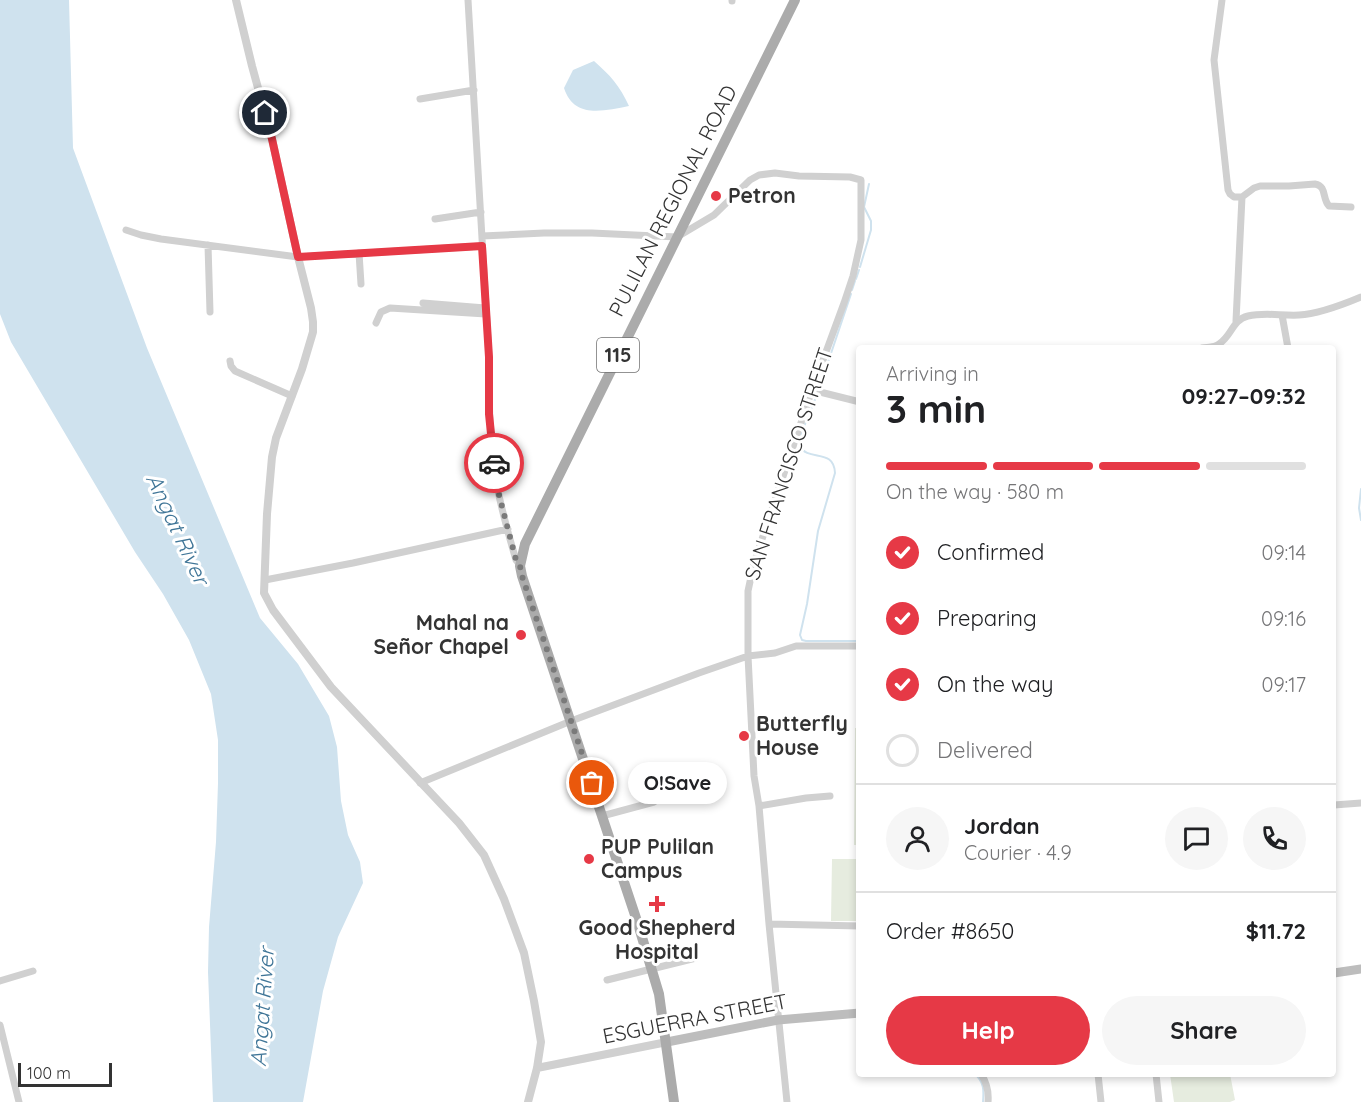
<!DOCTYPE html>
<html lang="en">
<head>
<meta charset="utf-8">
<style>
	:root { --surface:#fff; --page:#f6f6f6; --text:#202124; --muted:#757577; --line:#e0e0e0; --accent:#e63946 }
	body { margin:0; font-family:Quicksand,sans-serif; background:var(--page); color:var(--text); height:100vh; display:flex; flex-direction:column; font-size:22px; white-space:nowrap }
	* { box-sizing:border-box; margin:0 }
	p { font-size:20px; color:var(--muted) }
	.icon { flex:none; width:33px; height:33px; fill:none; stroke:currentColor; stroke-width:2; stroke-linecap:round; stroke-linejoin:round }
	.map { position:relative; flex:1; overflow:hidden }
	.side { position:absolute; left:856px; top:345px; width:480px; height:732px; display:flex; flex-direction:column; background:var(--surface); border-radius:6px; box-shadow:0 3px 9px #0003 }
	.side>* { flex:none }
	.scale { position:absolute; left:18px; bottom:15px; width:94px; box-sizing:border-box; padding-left:6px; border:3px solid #333; border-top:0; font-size:16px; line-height:21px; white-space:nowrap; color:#333; -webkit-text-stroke:4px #fff; paint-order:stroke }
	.pin { position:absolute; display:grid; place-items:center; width:51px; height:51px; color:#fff; margin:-26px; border:3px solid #fff; border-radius:50%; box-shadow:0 2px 6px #0007 }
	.courier { position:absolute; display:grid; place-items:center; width:60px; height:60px; margin:-30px; border:4px solid #e63946; border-radius:50%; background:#fff; color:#222; box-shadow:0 2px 8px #0007 }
	.bubble { position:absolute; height:42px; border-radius:21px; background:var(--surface); box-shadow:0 3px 9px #0003; font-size:20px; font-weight:700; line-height:42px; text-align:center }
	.summary em { font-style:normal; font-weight:700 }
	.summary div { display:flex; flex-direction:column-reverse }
	.summary { display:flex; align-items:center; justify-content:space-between; height:102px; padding:0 30px }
	h1 { font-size:39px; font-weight:700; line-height:45px }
	.bar { display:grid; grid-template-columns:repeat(4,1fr); gap:9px 6px; align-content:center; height:72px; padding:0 30px }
	.bar i { height:8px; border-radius:4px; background:var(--line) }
	.bar .active { background:var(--accent) }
	.bar p { grid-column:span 4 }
	.line { display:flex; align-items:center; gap:15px; padding:0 30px; border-top:2px solid var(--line) }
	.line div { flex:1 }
	.round { display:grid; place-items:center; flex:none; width:63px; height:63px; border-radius:32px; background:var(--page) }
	ol { padding:0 30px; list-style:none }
	li { display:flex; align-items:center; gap:18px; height:66px }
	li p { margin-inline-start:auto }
	li .icon { padding:6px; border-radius:50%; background:var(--accent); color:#fff; stroke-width:4 }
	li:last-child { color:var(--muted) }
	li i { width:33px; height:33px; border:3px solid var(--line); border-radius:50% }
	.button { display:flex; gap:12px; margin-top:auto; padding:12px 30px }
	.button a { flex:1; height:69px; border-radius:36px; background:var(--accent); color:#fff; font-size:24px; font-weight:700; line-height:69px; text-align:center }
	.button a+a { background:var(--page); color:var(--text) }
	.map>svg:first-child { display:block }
</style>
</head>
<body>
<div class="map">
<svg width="1361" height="1102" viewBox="0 0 1361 1102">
	<rect width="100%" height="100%" fill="#fff"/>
	<path fill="#e6ecdf" d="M855,728H860L859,845H854Z
		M832,859H859V921H831Z
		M1170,1074H1230L1235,1100L1230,1102H1174Z"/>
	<path fill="#cfe2ee" d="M0,0H69L73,148L147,348L260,618L298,664L329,716L337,747L341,801L348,835L360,862L363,883L338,937L323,991L303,1102H213L208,972L209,927L216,842L218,783V740L211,694L189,640L163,594L135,552L11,342L0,314Z
		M594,61C610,75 620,86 629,106C603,111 574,119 564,88L573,70Z"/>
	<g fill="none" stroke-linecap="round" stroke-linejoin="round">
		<path stroke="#cfe2ee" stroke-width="2" d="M860,267L871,230V221L864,207L869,184
			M856,279L859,270
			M852,290L855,281
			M820,386L851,294
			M816,397L799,439V446C809,462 834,448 835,473L818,531L807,604L800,635L802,640L806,641H860
			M1361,489L1359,508L1361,520
			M975,1074C984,1082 984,1090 983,1102"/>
		<path stroke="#d0d0d0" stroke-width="7" d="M468,0L489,357C489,396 489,435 495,474C499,501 508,533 516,560L520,565
			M1222,0L1214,60L1228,190L1230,194L1234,197H1242L1236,321
			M732,1V0
			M420,99L474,90
			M1242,197L1254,188L1260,186H1289L1315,184C1327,186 1322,199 1329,206L1351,207
			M435,219L481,212
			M126,230L141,235L161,239L298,257L482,246
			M482,236L544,233H592L677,237L714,215L750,180L759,175L775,173L799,176L850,177L861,180V240L853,276L844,303L812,390L754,563L748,591V656L754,776L759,806L769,924L787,1102
			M208,245L210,312
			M359,253L361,284
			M423,303L485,308
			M1282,315L1288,348
			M376,323L381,312L390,308L486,314
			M1202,348C1207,347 1215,348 1219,344C1232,336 1232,320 1248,316C1265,312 1282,316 1299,315C1319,314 1342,305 1361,297
			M230,361L231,366L235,371L292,396
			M812,390L860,402
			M265,580L353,563L508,529
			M420,783L571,721L699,673L748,656L775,653L796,646H860
			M1334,805L1361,803
			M759,806L806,798L830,796
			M602,816L654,802
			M769,924L860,926
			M607,980L696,958
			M0,981L33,971
			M0,1025L19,1102
			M981,1074C987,1083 989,1091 988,1102
			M1098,1074L1101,1102
			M1156,1074L1159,1102"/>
		<path stroke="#d0d0d0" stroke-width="8" d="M236,0L252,66L272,139L298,257L311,308L313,322V332L302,369L276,438L272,457L267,514L264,593L273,610L331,687L459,823L484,855L504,899L524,953L534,1001L541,1042L537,1068L528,1102
			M537,1068L667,1042"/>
		<path stroke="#bdbdbd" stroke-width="9" d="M1334,973L1361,969
			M667,1042L778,1020L860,1013"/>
		<path stroke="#ababab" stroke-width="10" d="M674,1102L659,994L638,924L522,576L520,566L525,544L795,0"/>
	</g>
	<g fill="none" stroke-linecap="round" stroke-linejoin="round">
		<path stroke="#7a7a7a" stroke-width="6" stroke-dasharray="0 10.8" d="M494,463L498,491L516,560L520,566L522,576L592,783"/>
		<path stroke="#e63946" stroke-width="8" d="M265,113L272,139L298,257L482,246L489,357V414L494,463"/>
	</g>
	<g fill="#e63946" stroke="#fff" stroke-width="2">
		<circle cx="716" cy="196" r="6"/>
		<circle cx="521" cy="635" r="6"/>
		<circle cx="744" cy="736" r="6"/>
		<circle cx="589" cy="859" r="6"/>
		<path d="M654 895h6v6h6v6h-6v6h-6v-6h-6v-6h6z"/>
	</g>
	<g text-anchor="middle" stroke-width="6" stroke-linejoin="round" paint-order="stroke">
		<rect fill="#fff" stroke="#707070" stroke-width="1.5" x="597" y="338" width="42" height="34" rx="4.5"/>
		<g font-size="20" font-weight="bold" fill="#333">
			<text x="618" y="362">115</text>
		</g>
		<g font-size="21" font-weight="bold" fill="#333" stroke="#fff" text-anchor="start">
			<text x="728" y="203">Petron</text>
			<text x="509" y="630" text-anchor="end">Mahal na<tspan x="509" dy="24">Señor Chapel</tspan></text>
			<text x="756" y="731">Butterfly<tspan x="756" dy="24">House</tspan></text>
			<text x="601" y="854">PUP Pulilan<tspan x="601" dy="24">Campus</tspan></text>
			<text x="657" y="935" text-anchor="middle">Good Shepherd<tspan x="657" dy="24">Hospital</tspan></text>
		</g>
		<g font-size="21" fill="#333" stroke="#fff">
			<text transform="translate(673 201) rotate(-63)" y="7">PULILAN REGIONAL ROAD</text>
			<text transform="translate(789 464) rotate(-72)" y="7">SAN FRANCISCO STREET</text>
			<text transform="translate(695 1019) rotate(-11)" y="7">ESGUERRA STREET</text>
		</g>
		<g font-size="22" font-style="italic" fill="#3f7597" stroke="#fff">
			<text transform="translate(178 529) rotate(65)" y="8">Angat River</text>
			<text transform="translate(262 1007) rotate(-86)" y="8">Angat River</text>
		</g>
	</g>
</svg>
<div class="scale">100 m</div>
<div class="pin" style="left:592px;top:783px;background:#ea580c"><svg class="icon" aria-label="bag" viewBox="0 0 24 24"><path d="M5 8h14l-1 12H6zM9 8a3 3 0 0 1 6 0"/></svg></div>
<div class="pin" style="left:265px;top:113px;background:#1f2937"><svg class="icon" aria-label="home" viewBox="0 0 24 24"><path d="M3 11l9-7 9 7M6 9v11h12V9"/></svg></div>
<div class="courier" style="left:494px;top:463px"><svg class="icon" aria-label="car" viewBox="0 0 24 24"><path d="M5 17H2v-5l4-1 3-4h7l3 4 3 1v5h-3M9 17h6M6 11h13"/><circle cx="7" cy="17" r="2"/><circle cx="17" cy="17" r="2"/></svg></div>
<div class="bubble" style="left:628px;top:762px;width:99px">O!Save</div>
<section class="side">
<div class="summary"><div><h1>3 min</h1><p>Arriving in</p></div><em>09:27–09:32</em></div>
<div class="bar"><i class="active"></i><i class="active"></i><i class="active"></i><i></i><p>On the way · 580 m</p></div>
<ol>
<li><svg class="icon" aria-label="check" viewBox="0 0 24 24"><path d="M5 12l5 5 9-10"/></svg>Confirmed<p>09:14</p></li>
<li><svg class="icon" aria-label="check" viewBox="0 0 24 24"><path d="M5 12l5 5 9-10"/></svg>Preparing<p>09:16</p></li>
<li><svg class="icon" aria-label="check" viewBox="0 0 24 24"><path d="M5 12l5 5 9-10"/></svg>On the way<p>09:17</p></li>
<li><i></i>Delivered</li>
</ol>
<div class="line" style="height:108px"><a class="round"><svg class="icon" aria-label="person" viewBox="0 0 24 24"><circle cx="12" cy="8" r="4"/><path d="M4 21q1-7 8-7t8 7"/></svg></a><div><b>Jordan</b><p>Courier · 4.9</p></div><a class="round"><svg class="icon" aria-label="chat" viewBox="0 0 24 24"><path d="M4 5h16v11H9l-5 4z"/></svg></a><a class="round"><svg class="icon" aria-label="phone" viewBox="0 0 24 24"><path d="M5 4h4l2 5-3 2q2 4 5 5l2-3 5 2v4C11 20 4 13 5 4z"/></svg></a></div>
<div class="line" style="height:78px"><div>Order #8650</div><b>$11.72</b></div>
<div class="button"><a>Help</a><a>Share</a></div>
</section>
</div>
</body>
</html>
